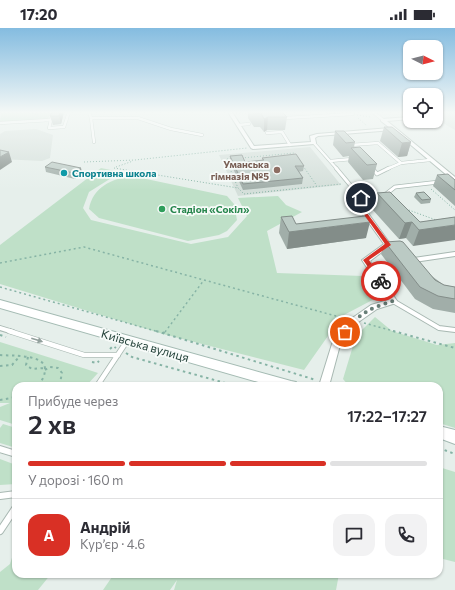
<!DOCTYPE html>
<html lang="uk">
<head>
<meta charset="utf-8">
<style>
	:root { --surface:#fff; --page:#f2f2f3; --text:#2b2b33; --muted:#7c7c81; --line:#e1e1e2; --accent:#d93025 }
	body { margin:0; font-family:Commissioner,sans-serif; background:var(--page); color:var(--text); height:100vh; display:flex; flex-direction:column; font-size:15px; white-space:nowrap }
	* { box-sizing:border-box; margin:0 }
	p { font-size:13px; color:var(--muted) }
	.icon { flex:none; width:22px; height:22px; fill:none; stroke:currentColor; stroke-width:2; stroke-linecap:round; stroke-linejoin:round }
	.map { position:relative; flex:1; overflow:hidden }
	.panel { position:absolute; left:12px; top:354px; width:431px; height:196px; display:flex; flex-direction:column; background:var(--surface); border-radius:12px; box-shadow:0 1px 3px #0004 }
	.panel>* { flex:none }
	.needle { width:26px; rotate:96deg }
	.tools { position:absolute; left:403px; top:12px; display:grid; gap:8px }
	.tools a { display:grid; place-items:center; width:40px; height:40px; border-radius:8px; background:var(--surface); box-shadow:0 1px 3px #0004; font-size:20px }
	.pin { position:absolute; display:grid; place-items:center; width:34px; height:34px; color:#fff; margin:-17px; border:2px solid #fff; border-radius:50%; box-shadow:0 1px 4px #0007 }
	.courier { position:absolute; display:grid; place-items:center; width:40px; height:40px; margin:-20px; border:3px solid #d93025; border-radius:50%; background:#fff; color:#222; box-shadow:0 1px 5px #0007 }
	.headline em { font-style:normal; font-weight:600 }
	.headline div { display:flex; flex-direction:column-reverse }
	.headline { display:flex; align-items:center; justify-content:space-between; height:68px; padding:0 16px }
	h1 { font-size:26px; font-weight:600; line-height:30px }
	.bar { display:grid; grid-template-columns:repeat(4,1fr); gap:6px 4px; align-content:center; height:48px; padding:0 16px }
	.bar i { height:5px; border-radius:3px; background:var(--line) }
	.bar .current { background:var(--accent) }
	.bar p { grid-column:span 4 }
	.line { display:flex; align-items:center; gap:10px; padding:0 16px; border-top:1px solid var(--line) }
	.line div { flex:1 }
	.round { display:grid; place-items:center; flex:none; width:42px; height:42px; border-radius:12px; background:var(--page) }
	.status { display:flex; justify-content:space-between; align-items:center; height:28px; padding:0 20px; background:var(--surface); direction:ltr }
	.status svg { height:11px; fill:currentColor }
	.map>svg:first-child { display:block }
</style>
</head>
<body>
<div class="status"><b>17:20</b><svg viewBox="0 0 49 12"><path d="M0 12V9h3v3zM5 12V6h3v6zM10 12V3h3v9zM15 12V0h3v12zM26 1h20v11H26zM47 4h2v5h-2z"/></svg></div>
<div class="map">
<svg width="455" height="562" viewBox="0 0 455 562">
	<rect width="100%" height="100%" fill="#e6efeb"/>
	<path fill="#d4dfda" d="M436,84H455V102L436,91Z
		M36,101L53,107L50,130L42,133L0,131V106L5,103Z
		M310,119L341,157L238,168L219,127Z"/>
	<path fill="#bfe0c8" d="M1,84H51L48,91L0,94Z
		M101,140L121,144L89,164L83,180L91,192L191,216L228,209L247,188L238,170L278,168L286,177L302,184L267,203L277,245L363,248L380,268L342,288L304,342L163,306L0,256V217Z
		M132,148L227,168L234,176L237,192L227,203L219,207L188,213L99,190L89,181C93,159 111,151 132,148Z
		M375,289L392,303L437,317L455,315V400L439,395V358H349L343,351L356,308Z
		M0,314L86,341L98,345L86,358H16V397L0,392V379L10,375H0Z
		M3,396L16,400V420L0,415V400Z
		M0,431L16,437V456L0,457Z
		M439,439L455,444V534L439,530Z
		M16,517V546H51L38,562H0V544L10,536Z
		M114,546H339L336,562H174L177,552L170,562H103Z"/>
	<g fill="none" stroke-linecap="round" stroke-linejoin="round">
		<g stroke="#a8b8b2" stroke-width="3.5">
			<path id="service-far4" d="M53,84L49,100L64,99L69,84
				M89,84L91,90H138L171,101L202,107
				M373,84L383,92
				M91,90L94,114
				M285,90L353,86
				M0,95L50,92
				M238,97L249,96
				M267,105L282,104L290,117
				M314,115L337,141
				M351,117L378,115L401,135L430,132
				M330,133L352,131
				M372,140L373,141
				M387,141L401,135"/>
		</g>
		<g stroke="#a8b8b2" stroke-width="4.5">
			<path id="service-far3" d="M336,140L361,170L380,168
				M372,140L377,146L389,140
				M386,166L395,159L439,154"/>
		</g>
		<g stroke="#a8b8b2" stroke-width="6">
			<path id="service-far2" d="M414,232L455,226
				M393,273L439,300L455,302
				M0,300L13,304"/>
		</g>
		<g stroke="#a8b8b2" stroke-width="6">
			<path id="service-far1" d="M9,303L84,327H118
				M97,358L127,313"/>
		</g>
		<g stroke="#a8b8b2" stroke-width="8">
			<path id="service" d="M0,421L16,426
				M0,468L16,466
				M0,503L16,479"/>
		</g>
		<g stroke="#a8b8b2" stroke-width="2">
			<path id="minor" d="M228,84H232L254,118L311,114L310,108L317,106L390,100L381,93V91L410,89V91L387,93L455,149V154L393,102L318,108L315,110L316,115L314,116L253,121L251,120Z
				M361,168L364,170L365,181L391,217L370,233L397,273L396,275L377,281L357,295L340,317L329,358H319L332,316L351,291L371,277L388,272L362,232L384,216L359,181L358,170Z"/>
		</g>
		<g stroke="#a4bbb3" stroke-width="2">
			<path id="secondary" d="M0,272L291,353L296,354L298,358H272L0,280Z
				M439,398L455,402V416L439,410Z"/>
		</g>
		<path stroke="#86b3a5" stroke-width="1" stroke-dasharray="1 2" stroke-linecap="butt" d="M11,84H27L38,87
			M236,85H249
			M357,87L371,89
			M358,90L367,98
			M242,130L294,125
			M231,131H226L238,160L244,166L341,156
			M84,134L135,132L247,120
			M303,138L317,158
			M116,139L133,133
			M114,140L238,160
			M431,161L455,182
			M406,181L436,192"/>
		<path stroke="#86b3a5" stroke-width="1.5" stroke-dasharray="2 3" stroke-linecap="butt" d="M0,235L84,219L204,252
			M0,259L159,304
			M364,295L397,304
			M165,304L204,252L347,291"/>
		<path stroke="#86b3a5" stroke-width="2" stroke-dasharray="2.5 3.5" stroke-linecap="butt" d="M156,303L316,352
			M393,303L455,320
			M163,306L165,303
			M0,307L6,309
			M110,321L113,318L116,320
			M126,325L132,329L236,358
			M0,327C11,328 45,326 45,341C45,348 42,353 37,358
			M28,329L26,337L32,341L45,340
			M92,334L97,335L99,333
			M0,338L12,337L19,329
			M45,342L50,339L58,340L62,345L60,355L57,358
			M0,372L16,369
			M439,420L455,426"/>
		<use href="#service-far4" stroke="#fff" stroke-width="2.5"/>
		<use href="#service-far3" stroke="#fff" stroke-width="3"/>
		<use href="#service-far2" stroke="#fff" stroke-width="4"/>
		<use href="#service-far1" stroke="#fff" stroke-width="4.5"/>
		<use href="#service" stroke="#fff" stroke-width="6"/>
		<use href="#minor" fill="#fff" fill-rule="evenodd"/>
		<use href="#secondary" fill="#fff" fill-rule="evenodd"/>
	</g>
	<path fill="#a1aea9" d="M64,84L61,96L53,97L50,88Z
		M248,84H282L287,89L285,102H267L264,104L260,99H254L248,90Z
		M384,99L411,114L407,128L398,129L380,113Z
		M335,103L355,114L354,119L377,136L373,151L363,152L348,134L349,128L343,129L333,117Z
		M230,128L245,134L262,132V130L304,138L303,143L298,144L303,150L302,156L243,162L230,134Z
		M45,139L81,140L82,146L75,151L46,144Z
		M437,147L455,152V178L433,158Z
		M377,165L420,194L455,189L413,218L406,210L399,211L372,181Z
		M416,165L431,171L430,175L421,176L414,169Z
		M281,189L296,196L366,210L287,221L279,205Z
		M385,214L444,257L455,259V285L433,281L415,271L381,226Z"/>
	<path fill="#838d89" d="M60,84H64L61,96L59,88Z
		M268,89L267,102L264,104V91Z
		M411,114L407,128L398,129L402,115Z
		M9,124L12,134L0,142V129Z
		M81,140L82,146L75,151L74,145Z
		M370,194L366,210L287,221L289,204Z
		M412,194L406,210L399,211L405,195Z
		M455,197V212L413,218L419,202Z"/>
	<path fill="#bbcac4" stroke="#838d89" d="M52,84H60L59,88H50Z
		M253,84H282L287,89H268L264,91L261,85L254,86Z
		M384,99H392L411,114L402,115Z
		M335,103H344L355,114L346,115Z
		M360,119L377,136L367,137L351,120Z
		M0,122L9,124L0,129Z
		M296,126L304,138H295L303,150L243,156L230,128L242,127L245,134L264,132L262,130Z
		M52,134L81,140L74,145L45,139Z
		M448,146L455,152V162L437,147Z
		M390,164L420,194L455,189V197L419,202L412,194L405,195L377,165Z
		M424,164L431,171L422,172L416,165Z
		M292,188L296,196L365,188L370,194L289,204L281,189Z
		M400,213L403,214L435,252L444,257L455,259V271L438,268L420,259L385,214Z
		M111,355L120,358H109Z"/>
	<defs><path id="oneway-solid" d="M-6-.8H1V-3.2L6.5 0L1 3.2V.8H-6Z"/></defs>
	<use fill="#92a09c" href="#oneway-solid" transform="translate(37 312) rotate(18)"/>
	<linearGradient id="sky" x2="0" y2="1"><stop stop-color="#84bce0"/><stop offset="0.52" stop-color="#f4f8f6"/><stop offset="1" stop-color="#f4f8f6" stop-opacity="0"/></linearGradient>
	<rect width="455" height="162" fill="url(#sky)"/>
	<path fill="#d93025" d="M359,169L363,170L364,181L391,217L369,232L383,252V254H379L363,232L385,216L360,181Z"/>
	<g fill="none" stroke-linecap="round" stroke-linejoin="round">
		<path stroke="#687f78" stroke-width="4" stroke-dasharray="0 7.2" d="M345,304C359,285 371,280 393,273L381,253"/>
	</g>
	<circle fill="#8d6e63" stroke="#f7fbf9" stroke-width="1.5" cx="277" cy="142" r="4"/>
	<circle fill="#0f9aa8" stroke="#f7fbf9" stroke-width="1.5" cx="64" cy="145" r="4"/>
	<circle fill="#2e9e5b" stroke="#f7fbf9" stroke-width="1.5" cx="162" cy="181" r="4"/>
	<g text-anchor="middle" stroke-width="3.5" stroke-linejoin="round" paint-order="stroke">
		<g font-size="10" font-weight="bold" fill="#785e54" stroke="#f7fbf9" text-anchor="end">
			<text x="269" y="140">Уманська<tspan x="269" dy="12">гімназія №5</tspan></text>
		</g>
		<g font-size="10" font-weight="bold" fill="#0d838f" stroke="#f7fbf9" text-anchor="start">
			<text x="72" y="149">Спортивна школа</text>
		</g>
		<g font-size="10" font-weight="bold" fill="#27864d" stroke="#f7fbf9" text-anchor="start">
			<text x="170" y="185">Стадіон «Сокіл»</text>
		</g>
		<g font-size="12" fill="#24423a" stroke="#f7fbf9">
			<text transform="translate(145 318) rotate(16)" y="4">Київська вулиця</text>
		</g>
	</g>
</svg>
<div class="tools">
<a><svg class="needle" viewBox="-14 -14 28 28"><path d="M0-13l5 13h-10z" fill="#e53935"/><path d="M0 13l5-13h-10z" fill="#7c7c81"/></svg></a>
<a><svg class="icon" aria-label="locate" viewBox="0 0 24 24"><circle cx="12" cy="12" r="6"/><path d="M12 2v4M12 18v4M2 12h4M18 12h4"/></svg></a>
</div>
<div class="pin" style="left:345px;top:304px;background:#ea580c"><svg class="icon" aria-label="bag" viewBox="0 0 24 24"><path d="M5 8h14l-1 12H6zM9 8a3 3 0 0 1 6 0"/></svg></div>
<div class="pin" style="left:361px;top:170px;background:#1f2937"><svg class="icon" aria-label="home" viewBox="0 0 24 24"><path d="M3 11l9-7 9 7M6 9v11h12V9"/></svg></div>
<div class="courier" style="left:381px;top:253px"><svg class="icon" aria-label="bike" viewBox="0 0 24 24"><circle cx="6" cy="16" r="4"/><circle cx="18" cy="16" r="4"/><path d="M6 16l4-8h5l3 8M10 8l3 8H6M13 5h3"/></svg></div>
<section class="panel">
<div class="headline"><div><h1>2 хв</h1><p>Прибуде через</p></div><em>17:22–17:27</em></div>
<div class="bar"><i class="current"></i><i class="current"></i><i class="current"></i><i></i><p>У дорозі · 160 m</p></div>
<div class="line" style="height:72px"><b class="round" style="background:var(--accent);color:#fff">А</b><div><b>Андрій</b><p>Кур’єр · 4.6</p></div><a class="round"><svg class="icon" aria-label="chat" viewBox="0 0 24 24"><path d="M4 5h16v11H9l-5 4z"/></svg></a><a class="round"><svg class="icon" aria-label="phone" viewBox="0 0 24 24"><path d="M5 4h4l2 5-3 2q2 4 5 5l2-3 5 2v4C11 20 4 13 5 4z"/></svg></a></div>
</section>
</div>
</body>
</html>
